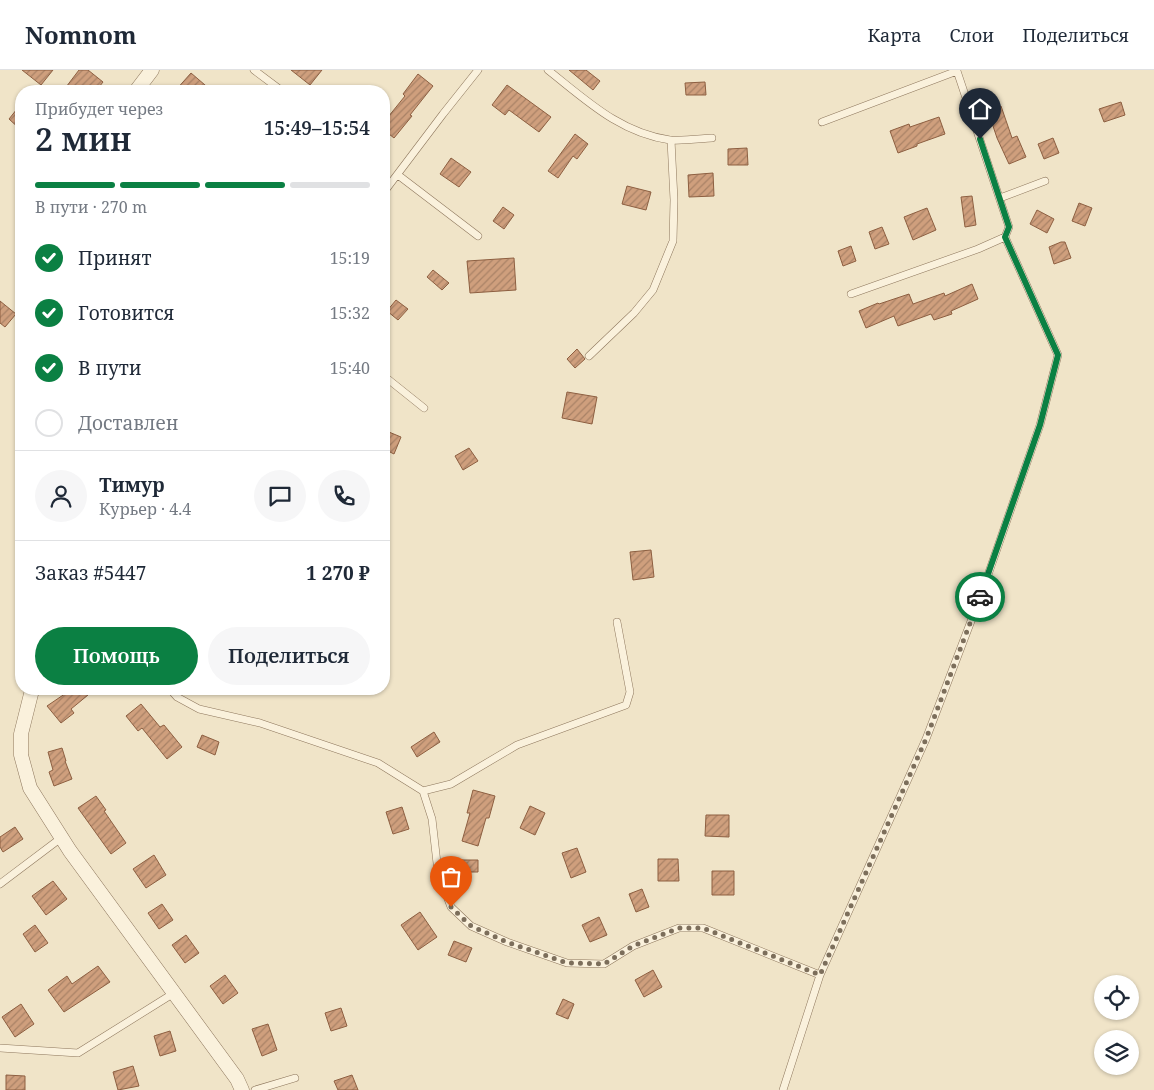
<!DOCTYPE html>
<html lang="ru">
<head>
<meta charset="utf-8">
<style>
	:root { --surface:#fff; --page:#f6f6f7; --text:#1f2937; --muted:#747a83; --line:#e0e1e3; --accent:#0b8043 }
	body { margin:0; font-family:"Noto Serif",serif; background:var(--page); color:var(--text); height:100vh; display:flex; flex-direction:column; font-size:19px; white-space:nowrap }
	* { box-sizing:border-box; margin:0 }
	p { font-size:16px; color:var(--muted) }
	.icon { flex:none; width:28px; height:28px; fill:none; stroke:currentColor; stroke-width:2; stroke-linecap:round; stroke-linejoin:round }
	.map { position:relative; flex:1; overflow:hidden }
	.side { position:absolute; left:15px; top:15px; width:375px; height:610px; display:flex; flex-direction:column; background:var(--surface); border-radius:20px; box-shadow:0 1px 4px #0004 }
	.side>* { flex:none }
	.buttons { position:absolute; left:1094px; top:905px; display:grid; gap:10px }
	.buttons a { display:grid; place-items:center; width:45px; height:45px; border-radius:50%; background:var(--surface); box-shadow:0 1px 4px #0004; font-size:25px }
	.pin { position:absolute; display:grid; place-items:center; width:42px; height:42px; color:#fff; margin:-51px -21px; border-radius:50% 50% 50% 0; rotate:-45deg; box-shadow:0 0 5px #0007 }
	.pin .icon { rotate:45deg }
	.courier { position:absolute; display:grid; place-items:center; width:50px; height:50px; margin:-25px; border:4px solid #0b8043; border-radius:50%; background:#fff; color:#222; box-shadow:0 1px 6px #0007 }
	.overview em { font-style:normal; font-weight:600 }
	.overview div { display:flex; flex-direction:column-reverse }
	.overview { display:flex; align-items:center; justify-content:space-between; height:85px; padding:0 20px }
	h1 { font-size:32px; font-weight:600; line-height:38px }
	.bar { display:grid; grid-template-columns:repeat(4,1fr); gap:8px 5px; align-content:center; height:60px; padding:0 20px }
	.bar i { height:6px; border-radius:4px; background:var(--line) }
	.bar .active { background:var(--accent) }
	.bar p { grid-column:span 4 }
	.line { display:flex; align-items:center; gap:12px; padding:0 20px; border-top:1px solid var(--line) }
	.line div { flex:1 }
	.round { display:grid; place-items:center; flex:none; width:52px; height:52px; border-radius:26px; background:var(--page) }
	ol { padding:0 20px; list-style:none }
	li { display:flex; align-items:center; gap:15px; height:55px }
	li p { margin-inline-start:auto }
	li .icon { padding:5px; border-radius:50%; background:var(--accent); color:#fff; stroke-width:4 }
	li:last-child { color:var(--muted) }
	li i { width:28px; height:28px; border:2px solid var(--line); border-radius:50% }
	.primary-button { display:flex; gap:10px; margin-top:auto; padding:10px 20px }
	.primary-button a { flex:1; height:58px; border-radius:30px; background:var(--accent); color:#fff; font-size:20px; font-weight:600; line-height:58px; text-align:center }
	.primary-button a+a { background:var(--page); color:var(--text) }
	header { display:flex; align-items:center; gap:30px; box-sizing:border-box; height:70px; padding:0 25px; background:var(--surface); border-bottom:1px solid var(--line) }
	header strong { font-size:24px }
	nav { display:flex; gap:28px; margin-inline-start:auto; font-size:18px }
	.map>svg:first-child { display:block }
</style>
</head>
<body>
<header>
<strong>Nomnom</strong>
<nav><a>Карта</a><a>Слои</a><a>Поделиться</a></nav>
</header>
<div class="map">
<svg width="1154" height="1020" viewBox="0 0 1154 1020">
	<defs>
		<pattern id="building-hatch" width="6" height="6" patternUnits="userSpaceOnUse" patternTransform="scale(1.25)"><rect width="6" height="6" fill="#cf9f7d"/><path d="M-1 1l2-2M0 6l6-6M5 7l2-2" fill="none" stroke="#a98266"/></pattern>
	</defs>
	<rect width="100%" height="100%" fill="#f0e4c8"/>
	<path fill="url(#building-hatch)" stroke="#8d5f41" d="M22,0H53L41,15Z
		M79,0H88L103,12L96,21H63Z
		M291,0H322L310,15Z
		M569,0H586L600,11L593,20Z
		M191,3L212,21H175Z
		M418,4L433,16L410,45L412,46L394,68L384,60V52L405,26L403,24Z
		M705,12L706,25H686L685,13Z
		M507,15L551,47L539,62L509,40L505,45L492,35Z
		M1121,32L1125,45L1104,52L1099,39Z
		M21,34V60L9,49Z
		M1001,36L1012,68L1017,66L1026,87L1009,94L997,68L988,41Z
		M939,47L945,64L917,74V76L898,83L890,61L909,54L910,57Z
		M575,64L588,74L577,89L573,86L558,108L548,101Z
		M1053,68L1059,83L1044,89L1038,74Z
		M747,78L748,95H728V79Z
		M451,88L471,102L459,117L440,104Z
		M713,103L714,126L689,127L688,105Z
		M627,116L651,122L646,140L622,134Z
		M972,126L976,155L965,157L961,127Z
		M1079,133L1092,138L1085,156L1072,151Z
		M503,137L514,145L504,159L493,151Z
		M927,138L936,160L913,170L904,147Z
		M1037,140L1054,149L1047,163L1030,154Z
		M882,157L889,174L875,179L869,162Z
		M1061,172H1065L1071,188L1054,194L1049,177Z
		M851,176L856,191L843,196L838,181Z
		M514,188L516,220L470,223L467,191Z
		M433,200L449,213L442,220L427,207Z
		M972,214L978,229L951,241L952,244L934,250L931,244L898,256L894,246L866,258L859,241L878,233L879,234L909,224L913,234L944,223L945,226Z
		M396,230L408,239L398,250L387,241Z
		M0,231L16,244L5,257L0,253Z
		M577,279L585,289L575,298L567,289Z
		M567,322L597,327L592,354L562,348Z
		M384,360L401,367L394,384L384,379Z
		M469,378L478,391L463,400L455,386Z
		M651,480L654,507L633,510L630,482Z
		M72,619H83L88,625L71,639L74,643L61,653L47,636Z
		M141,634L160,657L164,655L182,677L167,689L142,658L138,661L126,646Z
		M434,662L440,672L417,687L411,677Z
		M202,665L219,672L215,685L197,677Z
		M62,678L66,691H65L72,709L54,716L49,702L53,700L48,682Z
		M473,720L495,726L489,748H486L478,776L462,771L470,743H467Z
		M96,726L106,740L104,741L126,773L111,784L78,738Z
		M530,736L545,743L535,765L520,758Z
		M402,737L409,759L393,764L386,742Z
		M706,745H729V767L705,766Z
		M15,757L23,769L3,782L0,777V767Z
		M577,778L586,802L571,808L562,783Z
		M154,785L166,805L146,818L133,799Z
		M658,789H678L679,811H658Z
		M462,790H478V802H462Z
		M712,801H734V825H712Z
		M53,811L67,829L46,845L32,826Z
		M642,819L649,837L636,842L629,824Z
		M162,834L173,850L159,859L148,843Z
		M420,842L437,867L418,880L401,855Z
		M599,847L607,865L590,872L582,855Z
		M35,855L48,873L35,882L23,864Z
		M186,865L199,883L185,893L172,875Z
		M454,871L472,878L466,892L448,885Z
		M98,896L110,912L64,942L48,920L67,906L72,914Z
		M653,900L662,917L644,927L635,910Z
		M225,905L238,923L223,934L210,916Z
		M563,929L574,934L568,949L556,944Z
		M21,934L34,954L15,967L2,947Z
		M341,938L347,956L331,961L325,943Z
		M268,954L277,980L262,986L252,959Z
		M170,961L176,981L160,986L154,966Z
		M133,996L139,1016L118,1020L113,1002Z
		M6,1005L25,1006V1020H6Z
		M352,1005L358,1020H338L334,1011Z"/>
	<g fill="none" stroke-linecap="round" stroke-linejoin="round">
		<g stroke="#8d765c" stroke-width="8">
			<path id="lane" d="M254,0L282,21
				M548,0C586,30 620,63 670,70C683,71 698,69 712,68
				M822,52L957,1V0
				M398,105L478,166
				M384,122L443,44L478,0
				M1000,128L1045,111
				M851,224L978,179L1005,167L1009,157L957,1
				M589,286L634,243L653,220L673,171L674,130L671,70
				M384,306L424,338
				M170,619L177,627L199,639L260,653L378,693L423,721L451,714L517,675L626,635L630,622L617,552
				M423,721L432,749L438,802L451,837L471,856L507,872L567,893L604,894L633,876L679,858H703L820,905
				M0,814L61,768
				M0,978L78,983L174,923
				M255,1020L295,1008
				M783,1020L820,905L926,669L981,525L1040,355L1058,285L1005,167"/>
		</g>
		<g stroke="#8d765c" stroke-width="15">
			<path id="street" d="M136,21L152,0
				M33,619L31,624L21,664V685L30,718L70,781L237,1009L242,1020"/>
		</g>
		<use href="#lane" stroke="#faf1dc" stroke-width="7"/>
		<use href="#street" stroke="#faf1dc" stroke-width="14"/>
	</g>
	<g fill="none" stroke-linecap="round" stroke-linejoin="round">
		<path stroke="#7c6e5b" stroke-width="5" stroke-dasharray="0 9" d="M451,837L471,856L507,872L567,893L604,894L633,876L679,858H703L820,905L926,669L980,527"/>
		<path stroke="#0b8043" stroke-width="6" d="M980,69L1009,157L1005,167L1058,285L1040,355L980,527"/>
	</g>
</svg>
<div class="buttons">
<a><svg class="icon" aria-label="locate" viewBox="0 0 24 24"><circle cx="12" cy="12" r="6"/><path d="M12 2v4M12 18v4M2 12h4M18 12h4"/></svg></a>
<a><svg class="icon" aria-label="layers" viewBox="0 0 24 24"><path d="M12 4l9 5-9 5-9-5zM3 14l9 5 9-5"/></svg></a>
</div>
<div class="pin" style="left:451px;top:837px;background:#ea580c"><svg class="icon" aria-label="bag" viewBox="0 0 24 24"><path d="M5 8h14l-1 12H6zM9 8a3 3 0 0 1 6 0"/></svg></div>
<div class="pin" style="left:980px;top:69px;background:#1f2937"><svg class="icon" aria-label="home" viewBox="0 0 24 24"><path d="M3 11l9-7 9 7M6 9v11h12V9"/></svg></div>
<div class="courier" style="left:980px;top:527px"><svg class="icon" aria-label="car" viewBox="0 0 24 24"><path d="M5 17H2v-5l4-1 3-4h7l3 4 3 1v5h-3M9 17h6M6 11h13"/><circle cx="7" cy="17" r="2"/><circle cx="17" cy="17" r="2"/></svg></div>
<section class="side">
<div class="overview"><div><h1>2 мин</h1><p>Прибудет через</p></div><em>15:49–15:54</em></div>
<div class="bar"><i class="active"></i><i class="active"></i><i class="active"></i><i></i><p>В пути · 270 m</p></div>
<ol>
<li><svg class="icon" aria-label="check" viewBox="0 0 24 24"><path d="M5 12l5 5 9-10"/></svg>Принят<p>15:19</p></li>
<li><svg class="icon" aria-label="check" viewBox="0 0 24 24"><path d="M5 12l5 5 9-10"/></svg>Готовится<p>15:32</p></li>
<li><svg class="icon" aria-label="check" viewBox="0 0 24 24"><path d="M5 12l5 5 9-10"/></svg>В пути<p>15:40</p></li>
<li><i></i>Доставлен</li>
</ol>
<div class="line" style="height:90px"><a class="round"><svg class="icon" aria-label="person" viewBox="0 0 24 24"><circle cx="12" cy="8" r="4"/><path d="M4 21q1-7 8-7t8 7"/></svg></a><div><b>Тимур</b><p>Курьер · 4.4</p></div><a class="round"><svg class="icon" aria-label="chat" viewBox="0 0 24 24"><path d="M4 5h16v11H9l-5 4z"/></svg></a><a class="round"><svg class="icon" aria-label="phone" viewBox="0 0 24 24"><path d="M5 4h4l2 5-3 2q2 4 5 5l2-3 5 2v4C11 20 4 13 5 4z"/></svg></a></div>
<div class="line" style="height:65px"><div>Заказ #5447</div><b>1 270 ₽</b></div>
<div class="primary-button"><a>Помощь</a><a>Поделиться</a></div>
</section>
</div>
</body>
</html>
